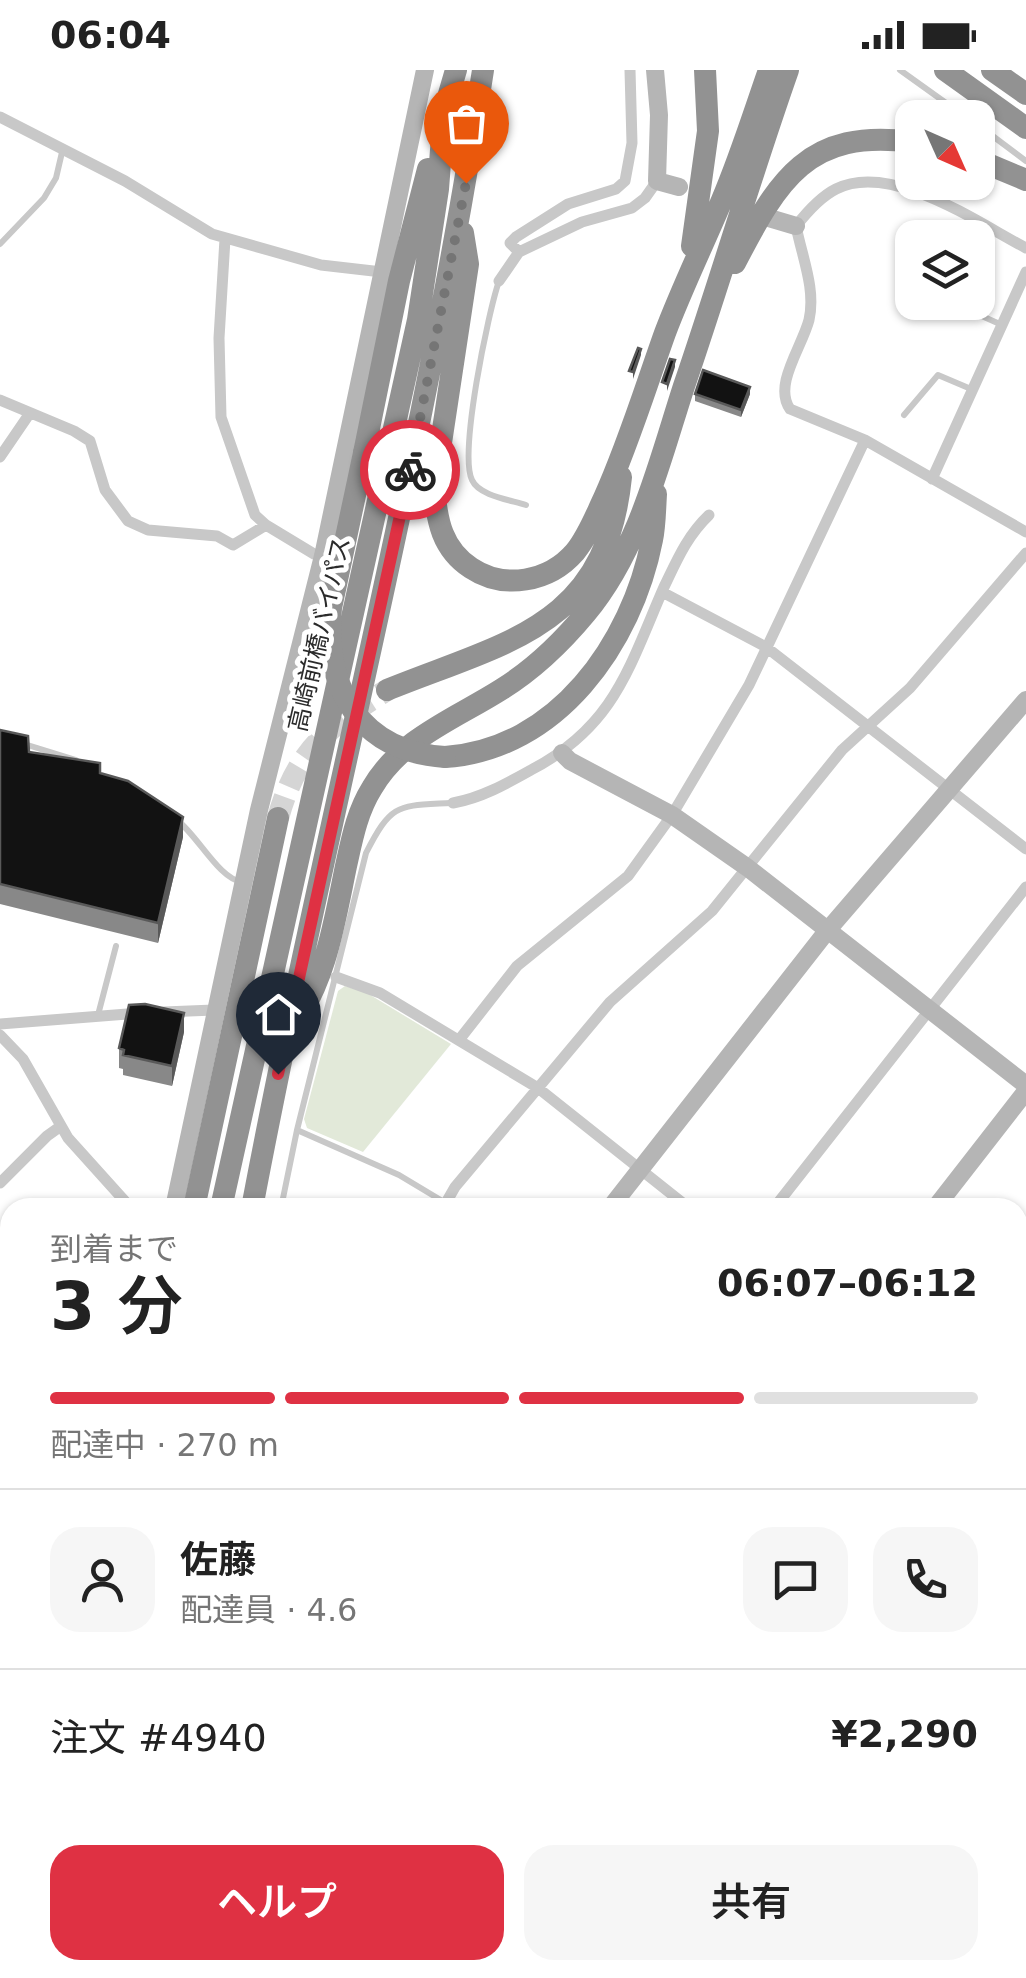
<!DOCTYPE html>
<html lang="ja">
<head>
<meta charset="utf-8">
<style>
	:root { --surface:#fff; --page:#f6f6f6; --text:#222; --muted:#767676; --line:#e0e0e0; --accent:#df3143 }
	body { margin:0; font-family:"DejaVu Sans","Noto Sans JP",sans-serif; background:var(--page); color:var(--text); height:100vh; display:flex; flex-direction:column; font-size:38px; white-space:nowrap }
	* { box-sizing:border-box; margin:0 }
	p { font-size:32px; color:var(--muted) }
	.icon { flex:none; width:55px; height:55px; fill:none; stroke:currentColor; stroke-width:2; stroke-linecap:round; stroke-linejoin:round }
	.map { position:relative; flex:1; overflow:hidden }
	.panel { position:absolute; left:0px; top:1128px; width:1028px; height:782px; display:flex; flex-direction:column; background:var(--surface); border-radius:30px 30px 0 0; box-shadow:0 2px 8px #0004 }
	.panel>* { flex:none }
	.needle { width:65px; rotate:135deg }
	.tools { position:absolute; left:895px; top:30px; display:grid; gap:20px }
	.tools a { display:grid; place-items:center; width:100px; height:100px; border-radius:20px; background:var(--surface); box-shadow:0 2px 8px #0004; font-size:50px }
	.pin { position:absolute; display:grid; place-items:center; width:85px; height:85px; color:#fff; margin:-102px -42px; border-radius:50% 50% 50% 0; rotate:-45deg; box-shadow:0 0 10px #0007 }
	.pin .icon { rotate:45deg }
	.courier { position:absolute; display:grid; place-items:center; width:100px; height:100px; margin:-50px; border:8px solid #df3143; border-radius:50%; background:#fff; color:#222; box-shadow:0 2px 12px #0007 }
	.head em { font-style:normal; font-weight:600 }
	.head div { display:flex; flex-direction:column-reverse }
	.head { display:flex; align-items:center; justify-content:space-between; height:170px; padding:0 50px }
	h1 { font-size:65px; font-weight:600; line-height:75px }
	.bar { display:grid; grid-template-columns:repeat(4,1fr); gap:15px 10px; align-content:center; height:120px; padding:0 50px }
	.bar i { height:12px; border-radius:8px; background:var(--line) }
	.bar .on { background:var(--accent) }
	.bar p { grid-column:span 4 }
	.line { display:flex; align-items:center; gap:25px; padding:0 50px; border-top:2px solid var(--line) }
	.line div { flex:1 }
	.round { display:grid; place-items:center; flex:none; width:105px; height:105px; border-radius:30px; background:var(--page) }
	.action { display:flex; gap:20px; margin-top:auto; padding:20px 50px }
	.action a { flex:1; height:115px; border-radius:30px; background:var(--accent); color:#fff; font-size:40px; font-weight:600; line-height:115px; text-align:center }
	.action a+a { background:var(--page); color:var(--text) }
	.status { display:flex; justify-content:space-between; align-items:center; height:70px; padding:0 50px; background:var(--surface); direction:ltr }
	.status svg { height:28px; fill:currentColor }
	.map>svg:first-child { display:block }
</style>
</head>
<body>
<div class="status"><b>06:04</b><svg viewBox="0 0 49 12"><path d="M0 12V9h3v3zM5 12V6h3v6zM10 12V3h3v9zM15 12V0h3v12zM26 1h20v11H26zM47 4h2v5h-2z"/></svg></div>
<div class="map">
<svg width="1026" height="1908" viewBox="0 0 1026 1908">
	<rect width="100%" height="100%" fill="#fff"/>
	<path fill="#e2e9d9" d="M345,916L367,923L451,974L363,1082L307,1058L304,1049L338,921Z"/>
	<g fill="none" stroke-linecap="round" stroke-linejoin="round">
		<path stroke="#c5dce9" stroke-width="5" d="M543,1900L547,1908
			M865,1900L870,1908"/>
		<path stroke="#c5dce9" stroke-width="28" d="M16,1900C70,1908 125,1895 176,1908"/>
		<path stroke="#d5d5d5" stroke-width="22" stroke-dasharray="22 11" stroke-linecap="butt" d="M278,748C297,680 329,656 387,620"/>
		<path stroke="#c8c8c8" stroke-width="6" d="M900,0L967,48
			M978,55L1026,91
			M0,174L44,128L56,108L63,78
			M499,211C488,243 459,383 472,410C479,426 511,430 526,435
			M955,234L1002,255
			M904,345L938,305L971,319
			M21,673L76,690
			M177,750C198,766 219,809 242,812
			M98,945L116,876
			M297,1060L399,1105L444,1132
			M281,1138L297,1060L366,783C392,732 398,736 451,733"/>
		<path stroke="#c8c8c8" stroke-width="11" d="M0,47L125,111L212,164L321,195L382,202
			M225,169L219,268L221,347L255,445L266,455L314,484L323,486
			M1026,178C978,153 891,91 836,119C820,127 807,142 796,156C802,187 816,219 809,250C802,277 773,315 790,339L865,370L1026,462
			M519,182L510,173L516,167L568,134L616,119L625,111L632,73L630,0
			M499,211L519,182L582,152L632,138L645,128L657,111
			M0,330L74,361L90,371L105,420L128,451L148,460L217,466L233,475L266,455
			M0,387L30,343
			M932,409L1026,202
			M662,522L766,577L1026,779
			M453,733C481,728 506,714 531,700C615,656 629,597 664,517C677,490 687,466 709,445
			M336,907L380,923L538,1018L689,1138
			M164,942L214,940
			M0,954L140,943
			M0,965L23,989L68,1068L131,1138
			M459,970L517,896L628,806L672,745L749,615L865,370
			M0,1113L47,1066L61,1056
			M443,1138L455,1117L610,932L712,841L842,680L910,618L1026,483
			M774,1138L1026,817
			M534,1900L538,1908
			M857,1900L863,1908
			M520,1908L523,1900"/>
		<path stroke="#b5b5b5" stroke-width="18" d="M655,0L659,45L657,111L679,117
			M769,148L796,156
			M562,683L570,691L672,745L748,798L1026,1015
			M174,1138L259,740L323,486L425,0
			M610,1138L827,861L1026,630
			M935,1138L1026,1021
			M1018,1455L1026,1458
			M0,1753L10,1755"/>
		<path stroke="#929292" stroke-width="22" d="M945,0L1026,58
			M992,0L1026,24
			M978,90L1026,110
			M463,163L468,194L434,419C437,451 442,479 471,498C504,520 549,512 575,482C588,466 595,447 604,428C628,375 645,319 665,263C682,218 703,175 722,130C740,88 754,43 769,0
			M692,176L708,61L705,0
			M735,193C778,110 808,58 912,72
			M364,383L399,211L428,99
			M387,620C505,572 606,558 621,407
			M445,687C557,680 632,573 652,470C655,456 655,439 656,424
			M291,959C326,910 334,854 346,796C352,769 357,742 372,718C401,668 455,649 502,619C534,599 562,572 586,543C639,479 659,393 684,316C720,211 751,105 788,0
			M194,1138L278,748
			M221,1138L418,250L438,119L444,41L456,0
			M252,1138C324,757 425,383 483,0
			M112,1908V1900
			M136,1908V1900"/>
		<path stroke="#929292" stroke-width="22" d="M364,383L331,538C324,618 359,681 445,687"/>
	</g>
	<path fill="#888" d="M695,324H750L741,347L695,331Z
		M0,660L29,682L100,703L183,767L158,873L0,834Z
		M184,962L172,1016L123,1005V999L119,998V978Z"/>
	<path fill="#595959" d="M641,279V285L633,309V302Z
		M675,290V297L667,321V314Z
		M750,317V324L741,347V340Z
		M183,747V767L158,873V853Z
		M184,943V962L172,1016V996Z"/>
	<path fill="#121212" stroke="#595959" stroke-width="2.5" d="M638,278L641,279L633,302L629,301Z
		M670,289L675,290L667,314L662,312Z
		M703,300L750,317L741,340L695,324Z
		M0,660L28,666L29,682L100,693V703L128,711L183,747L158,853L0,814Z
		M145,934L184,943L172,996L123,985L124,980L119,978L129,935Z"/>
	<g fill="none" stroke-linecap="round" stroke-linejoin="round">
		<path stroke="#757575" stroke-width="10" stroke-dasharray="0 18" d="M410,400L466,113"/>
		<path stroke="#df3143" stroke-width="12" d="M278,1004L410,400"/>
	</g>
	<g text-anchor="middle" stroke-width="10" stroke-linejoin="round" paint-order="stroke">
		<g font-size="25" fill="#2b2b2b" stroke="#fff">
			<text transform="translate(319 564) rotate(-77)" y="9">高崎前橋バイパス</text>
		</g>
	</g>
</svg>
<div class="tools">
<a><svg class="needle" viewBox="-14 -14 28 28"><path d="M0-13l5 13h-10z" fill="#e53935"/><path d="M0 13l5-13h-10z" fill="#767676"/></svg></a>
<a><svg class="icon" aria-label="layers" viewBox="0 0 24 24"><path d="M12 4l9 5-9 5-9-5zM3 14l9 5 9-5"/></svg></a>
</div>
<div class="pin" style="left:466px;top:113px;background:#ea580c"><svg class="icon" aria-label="bag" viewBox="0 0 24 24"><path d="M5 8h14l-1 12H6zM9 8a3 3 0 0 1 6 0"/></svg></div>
<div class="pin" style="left:278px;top:1004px;background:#1f2937"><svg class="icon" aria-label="home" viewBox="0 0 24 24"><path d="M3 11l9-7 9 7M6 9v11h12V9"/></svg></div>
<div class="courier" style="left:410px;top:400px"><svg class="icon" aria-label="bike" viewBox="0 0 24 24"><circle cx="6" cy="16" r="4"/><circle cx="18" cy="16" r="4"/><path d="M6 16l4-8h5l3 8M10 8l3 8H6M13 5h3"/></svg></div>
<section class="panel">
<div class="head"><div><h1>3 分</h1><p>到着まで</p></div><em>06:07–06:12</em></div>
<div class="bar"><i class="on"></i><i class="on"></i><i class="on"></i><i></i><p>配達中 · 270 m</p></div>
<div class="line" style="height:180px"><a class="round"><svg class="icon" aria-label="person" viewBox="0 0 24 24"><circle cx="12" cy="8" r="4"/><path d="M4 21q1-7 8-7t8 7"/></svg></a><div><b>佐藤</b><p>配達員 · 4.6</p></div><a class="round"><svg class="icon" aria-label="chat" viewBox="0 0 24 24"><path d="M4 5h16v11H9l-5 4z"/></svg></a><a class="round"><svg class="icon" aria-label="phone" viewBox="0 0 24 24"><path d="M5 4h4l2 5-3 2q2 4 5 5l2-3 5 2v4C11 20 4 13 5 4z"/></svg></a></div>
<div class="line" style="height:130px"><div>注文 #4940</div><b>¥2,290</b></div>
<div class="action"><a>ヘルプ</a><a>共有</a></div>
</section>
</div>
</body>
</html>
